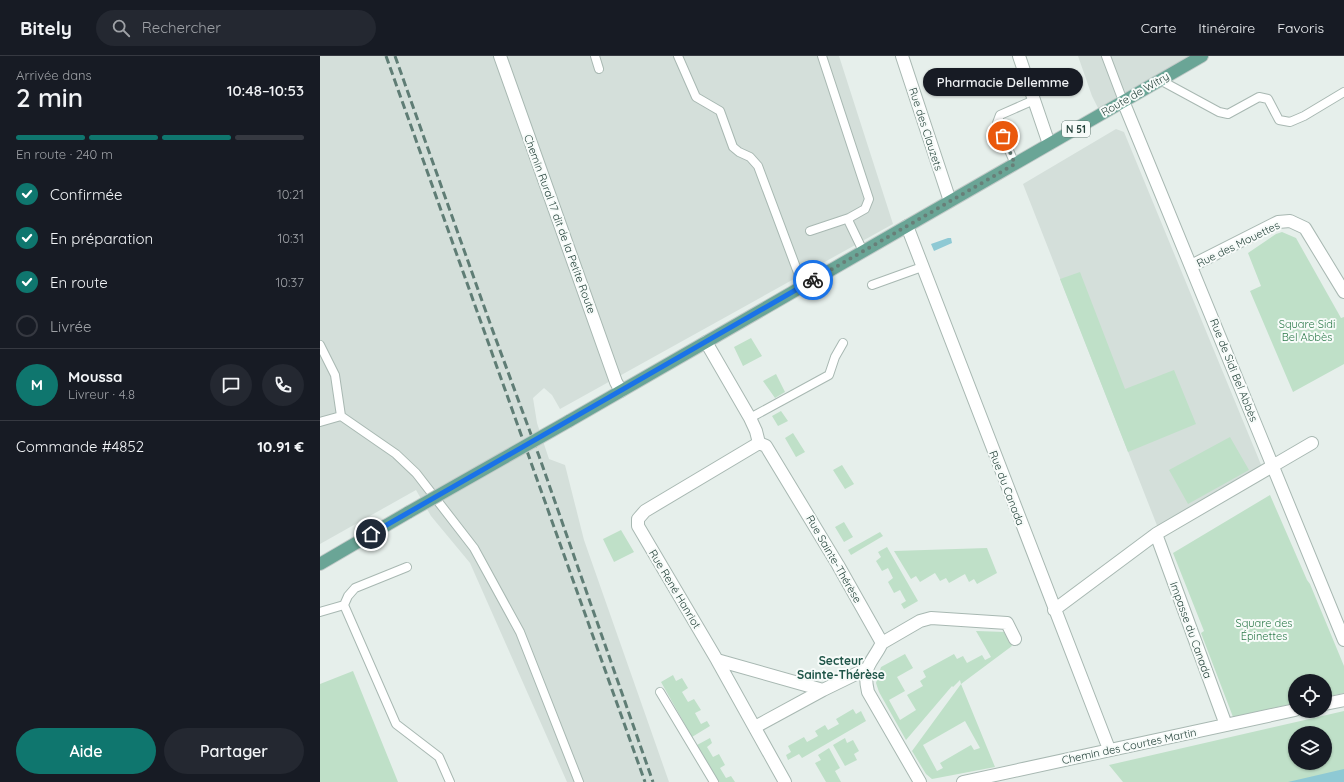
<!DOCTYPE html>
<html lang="fr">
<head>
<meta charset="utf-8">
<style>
	:root { --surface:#171b24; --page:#242831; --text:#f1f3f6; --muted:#9ea1a6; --line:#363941; --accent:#0f766e }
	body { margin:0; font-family:Quicksand,sans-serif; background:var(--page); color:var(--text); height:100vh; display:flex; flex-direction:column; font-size:15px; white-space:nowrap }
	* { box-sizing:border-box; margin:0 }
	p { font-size:13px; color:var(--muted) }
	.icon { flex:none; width:22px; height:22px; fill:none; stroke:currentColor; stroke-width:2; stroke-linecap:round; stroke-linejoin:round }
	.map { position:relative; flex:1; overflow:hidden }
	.side { display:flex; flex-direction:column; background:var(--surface); width:320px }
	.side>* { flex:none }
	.buttons { position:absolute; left:968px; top:618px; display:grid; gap:8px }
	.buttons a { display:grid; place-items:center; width:44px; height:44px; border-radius:50%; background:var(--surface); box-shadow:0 1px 3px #0004; font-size:20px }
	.pin { position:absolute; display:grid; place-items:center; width:34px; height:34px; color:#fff; margin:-17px; border:2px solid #fff; border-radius:50%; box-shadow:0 1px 4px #0007 }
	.courier { position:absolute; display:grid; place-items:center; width:40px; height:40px; margin:-20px; border:3px solid #1a73e8; border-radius:50%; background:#fff; color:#222; box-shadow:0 1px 5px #0007 }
	.bubble { position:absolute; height:28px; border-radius:14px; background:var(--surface); box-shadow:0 1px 3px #0004; font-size:13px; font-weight:600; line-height:28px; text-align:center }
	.summary em { font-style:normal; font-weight:600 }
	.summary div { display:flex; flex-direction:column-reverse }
	.summary { display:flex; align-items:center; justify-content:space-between; height:68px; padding:0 16px }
	h1 { font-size:26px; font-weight:600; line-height:30px }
	.bar { display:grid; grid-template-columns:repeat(4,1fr); gap:6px 4px; align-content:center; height:48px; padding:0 16px }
	.bar i { height:5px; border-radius:3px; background:var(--line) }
	.bar .on { background:var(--accent) }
	.bar p { grid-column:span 4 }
	.line { display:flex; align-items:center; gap:10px; padding:0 16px; border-top:1px solid var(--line) }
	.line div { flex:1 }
	.round { display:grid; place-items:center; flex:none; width:42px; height:42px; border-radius:21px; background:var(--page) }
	ol { padding:0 16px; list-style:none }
	li { display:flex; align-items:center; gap:12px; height:44px }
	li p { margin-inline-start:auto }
	li .icon { padding:4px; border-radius:50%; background:var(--accent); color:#fff; stroke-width:4 }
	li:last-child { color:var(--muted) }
	li i { width:22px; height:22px; border:2px solid var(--line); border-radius:50% }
	.action { display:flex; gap:8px; margin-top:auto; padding:8px 16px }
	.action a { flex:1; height:46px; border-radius:24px; background:var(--accent); color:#fff; font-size:16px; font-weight:600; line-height:46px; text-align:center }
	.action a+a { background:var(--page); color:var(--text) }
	header { display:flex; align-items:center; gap:24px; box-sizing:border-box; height:56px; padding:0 20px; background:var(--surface); border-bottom:1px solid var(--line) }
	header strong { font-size:19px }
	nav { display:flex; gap:22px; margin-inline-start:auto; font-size:14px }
	.search { width:280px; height:36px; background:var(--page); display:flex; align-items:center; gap:10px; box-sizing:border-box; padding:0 14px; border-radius:22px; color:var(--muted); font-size:15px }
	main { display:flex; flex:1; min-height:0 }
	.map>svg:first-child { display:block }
</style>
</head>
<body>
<header>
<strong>Bitely</strong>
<div class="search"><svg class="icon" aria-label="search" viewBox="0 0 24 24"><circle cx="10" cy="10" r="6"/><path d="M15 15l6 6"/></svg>Rechercher</div>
<nav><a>Carte</a><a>Itinéraire</a><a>Favoris</a></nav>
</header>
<main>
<section class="side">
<div class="summary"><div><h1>2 min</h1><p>Arrivée dans</p></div><em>10:48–10:53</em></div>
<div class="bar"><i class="on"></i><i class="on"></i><i class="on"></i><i></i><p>En route · 240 m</p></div>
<ol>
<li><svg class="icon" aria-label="check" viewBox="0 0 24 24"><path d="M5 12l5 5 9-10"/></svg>Confirmée<p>10:21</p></li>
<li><svg class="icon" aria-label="check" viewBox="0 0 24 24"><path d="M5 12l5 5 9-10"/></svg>En préparation<p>10:31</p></li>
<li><svg class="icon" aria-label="check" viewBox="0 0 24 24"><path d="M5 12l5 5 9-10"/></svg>En route<p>10:37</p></li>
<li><i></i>Livrée</li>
</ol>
<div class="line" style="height:72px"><b class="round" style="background:var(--accent);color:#fff">M</b><div><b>Moussa</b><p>Livreur · 4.8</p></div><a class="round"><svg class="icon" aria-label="chat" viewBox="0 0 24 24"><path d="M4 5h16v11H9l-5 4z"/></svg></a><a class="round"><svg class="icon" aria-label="phone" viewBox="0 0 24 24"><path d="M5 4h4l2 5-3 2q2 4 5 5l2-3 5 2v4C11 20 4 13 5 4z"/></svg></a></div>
<div class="line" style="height:52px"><div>Commande #4852</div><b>10.91 €</b></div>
<div class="action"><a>Aide</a><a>Partager</a></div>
</section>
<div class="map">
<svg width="1024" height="726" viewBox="0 0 1024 726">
	<rect width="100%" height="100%" fill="#e6efeb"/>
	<path fill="#d4dfda" d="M0,0H519L573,168L240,353L232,339L224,332L213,342L217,367L229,403L245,409L264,484L349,726H247L150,507L111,460L96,434L0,488Z
		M758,0H882L781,58L772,40Z
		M796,73L804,76L942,411L838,472L703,128Z"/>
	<path fill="#bfe0c8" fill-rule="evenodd" d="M962,176L976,182L1021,262L1024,261V308L973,336L930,235L941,230L928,197L956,178Z
		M760,216L805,333L854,314L876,368L808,396L740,223Z
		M431,282L442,300L423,310L414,291Z
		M456,318L465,336L455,342L443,325Z
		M461,355L468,365L458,370L452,360Z
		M473,377L485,396L476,401L465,382Z
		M910,381L929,414L868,448L849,414Z
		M522,409L534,428L525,433L513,414Z
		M950,439L987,524L990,528L1024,610V637L1005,641V625H975V647L913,661L881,577L884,575L853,497Z
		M524,466L533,481L524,486L515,471Z
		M301,474L314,496L294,506L283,483Z
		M560,476L563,480L531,499L528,494Z
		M567,491L598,545L584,553L581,548L586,545L580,534L574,537L568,526L573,522L568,512L562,515L556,505L561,501L558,496Z
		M667,492L677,517L657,528L654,523L649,526L645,518L629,527L626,522L620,525L615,517L600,526L596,520L591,523L574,495Z
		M656,575L686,576L692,590L641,628L675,711L612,723L606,718L592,695L641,628L640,624L633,631L632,630L586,684L559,636L556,627L561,611L585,598L593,612L577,621L585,635L569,644L580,664L596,654L587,639L603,630L600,625L606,621L603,615L634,598L637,603L643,600L647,607L662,599L665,604L671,601ZM645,665L660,692L654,694L651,689L620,707L623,712L617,715L603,689Z
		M33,615L78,726H0V628Z
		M353,619L356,625L362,622L368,632L362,636L368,646L374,643L381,654L375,657L381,668L387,665L390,670L372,681L341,626Z
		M533,653L536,658L541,655L546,665L482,702L479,698L468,704L466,699L471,696L468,690L484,681L487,686L498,680L495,675L505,669L508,674L519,668L516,663Z
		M1024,655V726H803L789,709ZM975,677H1005V707H975Z
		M390,682L392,687L387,691L393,701L399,698L405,709L400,712L406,722L411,720L415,726H398L377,689Z
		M525,682L527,687L533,684L539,695L534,698L537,704L525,710L513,689Z
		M509,692L520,712L515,715L521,726H506L495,707L501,704L498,699Z"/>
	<path fill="#8ec9d4" d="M628,182H631L632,187L614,195L611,188Z
		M1024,713V726H968Z"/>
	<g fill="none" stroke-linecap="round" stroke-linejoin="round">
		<g stroke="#a8b8b2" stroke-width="10">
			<path id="lane" d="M275,0L279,13
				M358,0L376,41L400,55L413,91L419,96L430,101L438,110L483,230
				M502,0L549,143L545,153L529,162V166L543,195
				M786,0L803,45
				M840,24L899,56L908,58L939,41L948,43L959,64L970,66L984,60L1024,36
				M695,108L677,67L680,59L714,44
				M490,175L529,162
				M552,229L602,211
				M0,289L15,319L21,360L0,366
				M21,360L76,398L96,417L154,492L200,576L259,726
				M430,362L509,319L515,301L523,287
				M24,549L76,668L119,701L130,726
				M0,556L24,549L28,540L35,532L87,511
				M340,636L394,726"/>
		</g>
		<g stroke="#a8b8b2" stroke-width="14">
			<path id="street" d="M180,0L296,326L301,335
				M582,0L630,145
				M699,0L729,88
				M803,45L1024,584
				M587,170L789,693
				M871,210L958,166L970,165L985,172L1024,236
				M386,286L430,362L436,375L439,387L446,390L518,509L562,587C551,609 542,609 548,636L600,726
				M439,387L325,455L318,463V470L397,604L465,726
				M836,478L906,669
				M734,554L836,478L992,387
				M562,587L600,565L611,562L687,567L695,583
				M397,604L503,634
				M1005,648L1024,644
				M435,671L503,634L546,613
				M643,726L975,654"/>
		</g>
		<g stroke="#c2cac8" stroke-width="14">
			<path id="primary" d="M249,365L882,0
				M0,508L89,456"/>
		</g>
		<use href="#lane" stroke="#fff" stroke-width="8"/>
		<use href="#street" stroke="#fff" stroke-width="12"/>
		<use href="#primary" stroke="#6aa596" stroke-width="12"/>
		<path stroke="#5f7d75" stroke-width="3" stroke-dasharray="8 4" stroke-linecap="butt" d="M66,0L325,726
			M75,0L171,270L219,400L333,726"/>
		<g stroke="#c2cac8" stroke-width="14" stroke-linecap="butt">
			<path id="primary-bridge" d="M89,456L249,365"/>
		</g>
		<use href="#primary-bridge" stroke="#6aa596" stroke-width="12"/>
	</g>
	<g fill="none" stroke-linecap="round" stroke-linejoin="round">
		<path stroke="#687f78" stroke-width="4" stroke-dasharray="0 7.2" d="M493,224L695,108L683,80"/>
		<path stroke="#1a73e8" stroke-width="5" d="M51,478L493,224"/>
	</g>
	<g text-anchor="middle" stroke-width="4" stroke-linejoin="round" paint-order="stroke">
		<rect fill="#f7fbf9" stroke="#637a73" stroke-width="1" x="742" y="65" width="28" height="16" rx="3"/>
		<g font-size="10" font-weight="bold" fill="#24423a">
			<text x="756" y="77">N 51</text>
		</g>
		<g font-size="11" fill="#24423a" stroke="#f7fbf9">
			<text transform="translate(815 38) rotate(-30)" y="4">Route de Witry</text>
			<text transform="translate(606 73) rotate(72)" y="4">Rue des Clauzets</text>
			<text transform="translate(240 168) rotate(70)" y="4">Chemin Rural 17 dit de la Petite Route</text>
			<text transform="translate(918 188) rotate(-26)" y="4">Rue des Mouettes</text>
			<text transform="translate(914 314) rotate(68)" y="4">Rue de Sidi Bel Abbès</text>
			<text transform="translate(687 432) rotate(69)" y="4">Rue du Canada</text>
			<text transform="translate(514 503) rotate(60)" y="4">Rue Sainte-Thérèse</text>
			<text transform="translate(355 533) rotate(59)" y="4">Rue René Hanriot</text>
			<text transform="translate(871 574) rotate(70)" y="4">Impasse du Canada</text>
			<text transform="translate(809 690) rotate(-12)" y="4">Chemin des Courtes Martin</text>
		</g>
		<g font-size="11" fill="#2d7a4b" stroke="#f7fbf9">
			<text x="987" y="272">Square Sidi<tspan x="987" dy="13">Bel Abbès</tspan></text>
			<text x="944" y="571">Square des<tspan x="944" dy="13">Épinettes</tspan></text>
		</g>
		<g font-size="12" font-weight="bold" fill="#1f5548" stroke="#f7fbf9">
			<text x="521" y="609">Secteur<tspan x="521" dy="14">Sainte-Thérèse</tspan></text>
		</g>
	</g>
</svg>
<div class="buttons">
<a><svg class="icon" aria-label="locate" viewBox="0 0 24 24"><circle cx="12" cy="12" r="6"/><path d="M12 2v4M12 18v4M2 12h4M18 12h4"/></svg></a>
<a><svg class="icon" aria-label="layers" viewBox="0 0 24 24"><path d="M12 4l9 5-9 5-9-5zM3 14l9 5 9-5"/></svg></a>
</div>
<div class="pin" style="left:683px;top:80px;background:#ea580c"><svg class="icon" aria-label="bag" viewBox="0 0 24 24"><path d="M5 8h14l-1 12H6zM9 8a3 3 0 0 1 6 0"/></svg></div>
<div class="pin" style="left:51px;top:478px;background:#1f2937"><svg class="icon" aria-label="home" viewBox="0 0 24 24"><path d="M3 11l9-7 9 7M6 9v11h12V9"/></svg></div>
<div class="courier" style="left:493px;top:224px"><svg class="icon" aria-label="bike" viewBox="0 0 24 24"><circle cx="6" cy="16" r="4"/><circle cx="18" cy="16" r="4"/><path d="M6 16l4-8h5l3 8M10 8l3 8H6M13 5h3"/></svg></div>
<div class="bubble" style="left:603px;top:12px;width:160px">Pharmacie Dellemme</div>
</div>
</main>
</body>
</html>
